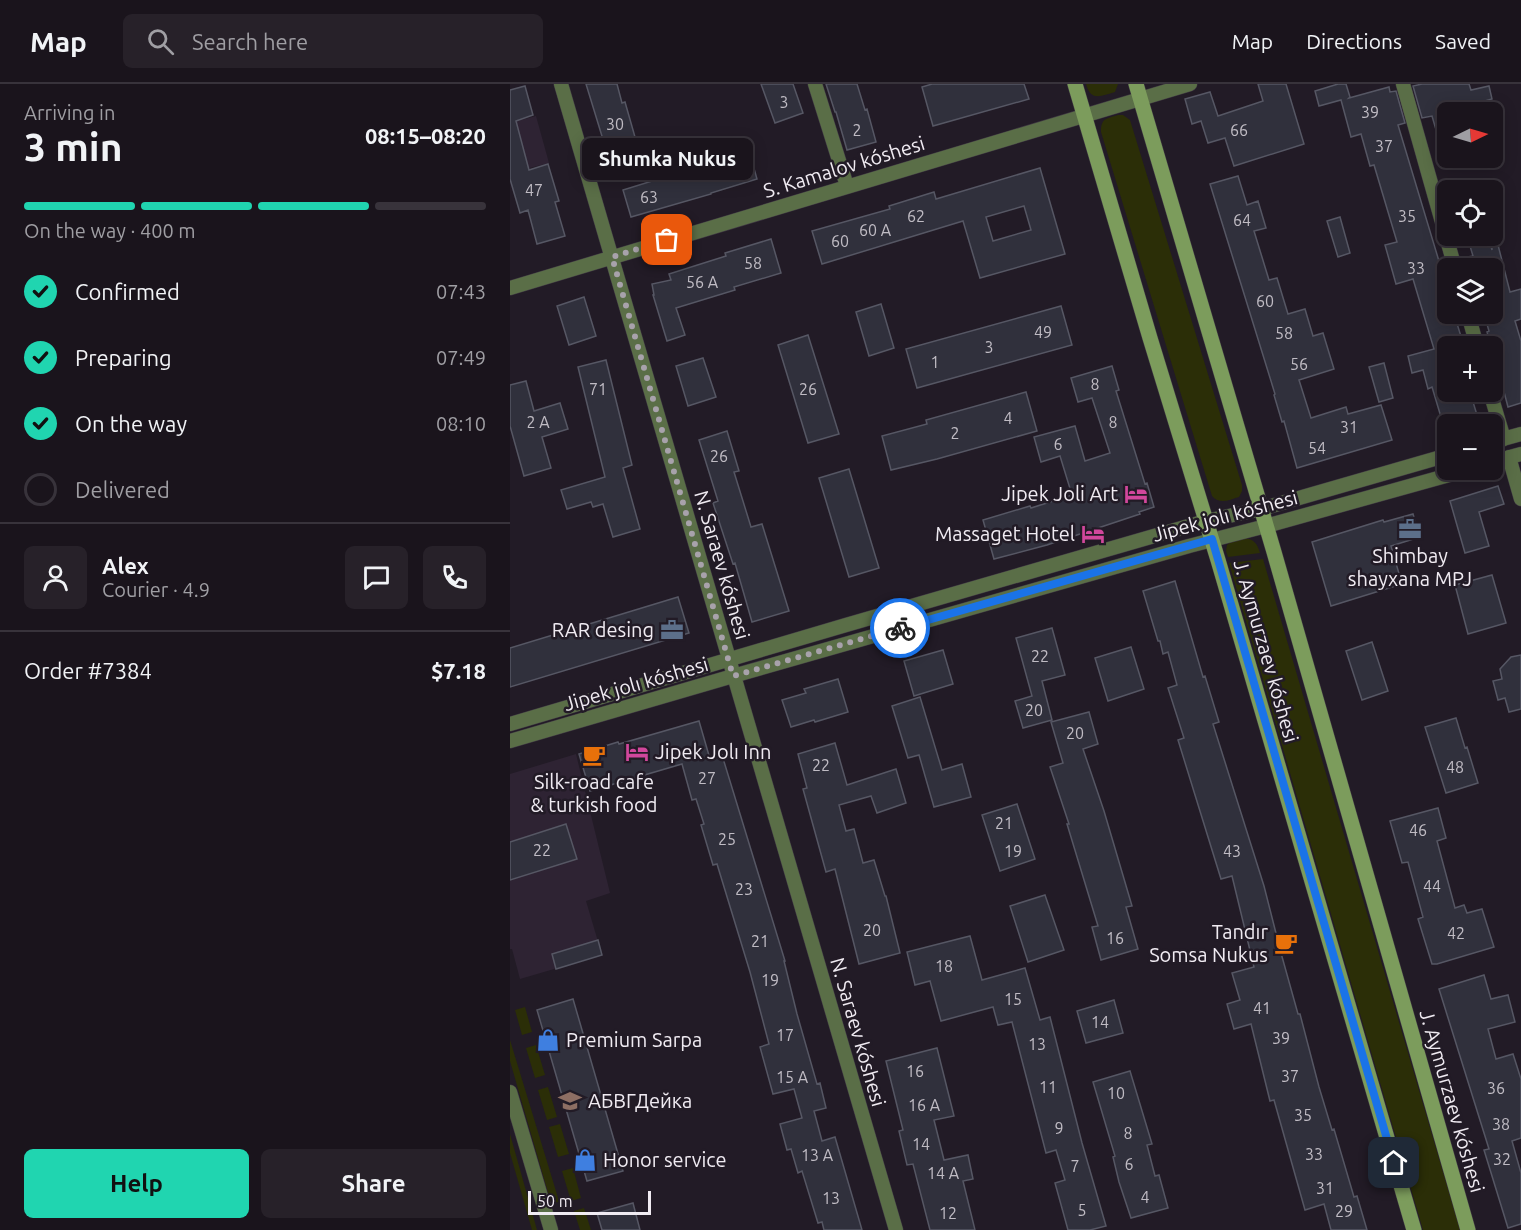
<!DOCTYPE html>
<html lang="en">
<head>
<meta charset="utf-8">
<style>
	:root { --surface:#1a141c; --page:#272129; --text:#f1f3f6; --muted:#9f9ea3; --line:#38333b; --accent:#20d5b0 }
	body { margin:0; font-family:Ubuntu,sans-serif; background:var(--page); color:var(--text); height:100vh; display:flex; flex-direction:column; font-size:22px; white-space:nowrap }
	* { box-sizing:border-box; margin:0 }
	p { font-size:20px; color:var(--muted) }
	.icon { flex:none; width:33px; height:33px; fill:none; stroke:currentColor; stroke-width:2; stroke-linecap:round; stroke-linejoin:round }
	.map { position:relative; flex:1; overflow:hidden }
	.panel { display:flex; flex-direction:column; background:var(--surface); width:510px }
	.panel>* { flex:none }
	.needle { width:39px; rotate:85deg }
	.fabs { position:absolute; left:927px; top:18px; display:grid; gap:12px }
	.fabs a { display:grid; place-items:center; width:66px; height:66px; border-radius:9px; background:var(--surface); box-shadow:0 3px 15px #0003,0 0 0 2px var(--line); font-size:30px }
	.scale { position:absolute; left:18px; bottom:15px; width:123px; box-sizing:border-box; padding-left:6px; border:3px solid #f0ebf2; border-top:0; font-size:16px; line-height:21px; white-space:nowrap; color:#f0ebf2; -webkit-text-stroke:4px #221b26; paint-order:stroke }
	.pin { position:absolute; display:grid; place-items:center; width:51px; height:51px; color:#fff; margin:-26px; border-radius:12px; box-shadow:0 3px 9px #0006 }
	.courier { position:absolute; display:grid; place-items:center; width:60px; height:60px; margin:-30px; border:4px solid #1a73e8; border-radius:50%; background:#fff; color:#222; box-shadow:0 2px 8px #0007 }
	.bubble { position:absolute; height:42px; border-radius:9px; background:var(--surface); box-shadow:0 3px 15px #0003,0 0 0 2px var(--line); font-size:20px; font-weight:600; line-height:42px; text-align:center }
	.head em { font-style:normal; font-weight:600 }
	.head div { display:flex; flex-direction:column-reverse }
	.head { display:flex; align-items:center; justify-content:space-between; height:102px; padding:0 24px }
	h1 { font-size:39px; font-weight:600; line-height:45px }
	.bar { display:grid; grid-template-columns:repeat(4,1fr); gap:9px 6px; align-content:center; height:72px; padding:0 24px }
	.bar i { height:8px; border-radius:4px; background:var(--line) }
	.bar .active { background:var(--accent) }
	.bar p { grid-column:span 4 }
	.line { display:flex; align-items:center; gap:15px; padding:0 24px; border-top:2px solid var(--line) }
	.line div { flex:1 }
	.round { display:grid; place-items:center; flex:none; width:63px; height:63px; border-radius:9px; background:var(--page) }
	ol { padding:0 24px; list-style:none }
	li { display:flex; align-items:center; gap:18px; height:66px }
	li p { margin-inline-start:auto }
	li .icon { padding:6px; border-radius:50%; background:var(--accent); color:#111; stroke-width:4 }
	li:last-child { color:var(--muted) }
	li i { width:33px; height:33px; border:3px solid var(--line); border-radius:50% }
	.button { display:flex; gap:12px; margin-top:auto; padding:12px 24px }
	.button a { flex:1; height:69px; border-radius:9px; background:var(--accent); color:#111; font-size:24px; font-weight:600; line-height:69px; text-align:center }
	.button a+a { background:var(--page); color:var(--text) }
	header { display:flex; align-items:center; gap:36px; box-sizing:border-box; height:84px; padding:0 30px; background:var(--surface); border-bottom:2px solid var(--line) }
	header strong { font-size:28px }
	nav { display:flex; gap:33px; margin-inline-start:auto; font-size:21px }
	.search { width:420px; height:54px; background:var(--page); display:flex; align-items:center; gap:15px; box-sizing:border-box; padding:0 21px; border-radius:9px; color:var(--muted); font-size:22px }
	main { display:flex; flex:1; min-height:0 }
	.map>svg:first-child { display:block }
</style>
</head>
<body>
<header>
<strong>Map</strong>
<div class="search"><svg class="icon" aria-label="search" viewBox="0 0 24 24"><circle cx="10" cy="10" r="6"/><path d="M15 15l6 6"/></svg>Search here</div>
<nav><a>Map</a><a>Directions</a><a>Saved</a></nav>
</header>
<main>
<section class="panel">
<div class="head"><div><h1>3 min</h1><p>Arriving in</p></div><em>08:15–08:20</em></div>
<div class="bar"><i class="active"></i><i class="active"></i><i class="active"></i><i></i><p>On the way · 400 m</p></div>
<ol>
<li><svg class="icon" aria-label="check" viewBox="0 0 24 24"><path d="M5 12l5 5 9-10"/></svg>Confirmed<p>07:43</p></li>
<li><svg class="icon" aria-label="check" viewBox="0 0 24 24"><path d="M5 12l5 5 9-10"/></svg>Preparing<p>07:49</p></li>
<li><svg class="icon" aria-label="check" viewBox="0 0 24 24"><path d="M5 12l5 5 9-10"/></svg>On the way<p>08:10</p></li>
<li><i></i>Delivered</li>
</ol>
<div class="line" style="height:108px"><a class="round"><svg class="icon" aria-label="person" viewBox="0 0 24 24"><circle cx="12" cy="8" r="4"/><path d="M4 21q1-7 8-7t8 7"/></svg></a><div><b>Alex</b><p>Courier · 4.9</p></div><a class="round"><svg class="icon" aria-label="chat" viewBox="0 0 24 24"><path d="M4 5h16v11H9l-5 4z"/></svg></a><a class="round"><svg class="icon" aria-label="phone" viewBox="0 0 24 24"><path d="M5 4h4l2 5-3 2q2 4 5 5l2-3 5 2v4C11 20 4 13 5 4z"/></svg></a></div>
<div class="line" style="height:78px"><div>Order #7384</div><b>$7.18</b></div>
<div class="button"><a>Help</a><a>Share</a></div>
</section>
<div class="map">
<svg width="1011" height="1146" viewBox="0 0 1011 1146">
	<rect width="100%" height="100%" fill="#221b26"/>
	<path fill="#2e2333" d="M26,32L39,79L0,89V39Z
		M66,670L100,809L76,817L92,871L10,895L2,865H0V690Z"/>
	<path fill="#2b2e07" d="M576,0H608L605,8C591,12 581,18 576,0Z
		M608,31H613L620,36L732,401V407L729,413C719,416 710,421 702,412L591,48C591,34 596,35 608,31Z
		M733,454C744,455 747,459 750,469L718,473L716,467L717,461L723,456Z
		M753,475L950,1146H913L719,479Z
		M15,923L22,948L12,951L5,926Z
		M0,956L49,1117V1118L41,1119L0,977Z
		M26,961L35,991L25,994L16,964Z
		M38,1003L47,1033L37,1036L28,1006Z
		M50,1040L59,1070L48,1073L39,1043Z
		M0,1050L27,1146H22L0,1069Z
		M63,1084L71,1114L61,1117L52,1087Z
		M74,1124L81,1146H70L64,1127Z"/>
	<path fill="#30303c" stroke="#565764" stroke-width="1.5" fill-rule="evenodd" d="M76,0H107L112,19L115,18L125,53L95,62Z
		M251,0H283L293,29L265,39Z
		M316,0H347L355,26L357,25L366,58L337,66L326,28H325Z
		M422,0H514L519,15L423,42L412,3Z
		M748,0H776L794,60L724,82L715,54L698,59L691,37L682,40L675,15L700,8L708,32L753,17Z
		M828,0H836L840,13L839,14L879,3L880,8L886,7L895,39L888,41L938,207V230H944L954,262H938V308H960L967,331L938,339V342L934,343L922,303L918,305L913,286L902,289L898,272L924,265L903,195L886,200L875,161L887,158L864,81L860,82L851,50L841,53L831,16L809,22L805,7Z
		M912,0H959L961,6L979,2L982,15L938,27V72L934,73L922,32L912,34L903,2Z
		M15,2L23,31L6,37L19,86L38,80L49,117L45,118L55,152L27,160L18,126L10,129L0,95V6Z
		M239,67L247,95L201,109V110L121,133L113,106Z
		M530,84L555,170L470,194L453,137L312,180L302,147L380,125L379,122L424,108L426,115ZM514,122L521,146L483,157L476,133Z
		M728,92L737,121L748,117L756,144L744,147L759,196L767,194L778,230L795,225L803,252L813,249L824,285L789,296L801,334L836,323L838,330L871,321L882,356L787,384L774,337L772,338L764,311L765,310L700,100Z
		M830,133L840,169L828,173L817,137Z
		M957,152H978L982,166V157H987L1000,208L1011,205V235L1005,237L1011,257V319L998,323L982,262H981L977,248L979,247L974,230H982V184H960L957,173L963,172Z
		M261,155L271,189L224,203L225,206L166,224L175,251L157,257L143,211H144L142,200L161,196L159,190L216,172L215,169Z
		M74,213L86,252L59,261L47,222Z
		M371,220L384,264L359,272L346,228Z
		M551,222L562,261L407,304L396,265Z
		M298,251L329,350L298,359L268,261Z
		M193,274L206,313L178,322L166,282Z
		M96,276L122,381L113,384L130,445L103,453L93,420L83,423L81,418L57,425L51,406L95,393L68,283Z
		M874,279L883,314L869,318L859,283Z
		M602,282L609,306L606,307L635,400L637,399L644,423L629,428L630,430L537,461L484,475L473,436L520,422L521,424L562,411L550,372L531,378L524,353L565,342L575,377L600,369L582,314L568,318L561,294Z
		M16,297L24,327L50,319L58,345L32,353L41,384L14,392L0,342V301Z
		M516,308L527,347L427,375L381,386L372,352L417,340L416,336Z
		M217,347L229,387L224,388L241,443L252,440L279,527L242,538L225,479L223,480L203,419L208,417L189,356Z
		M339,385L369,484L339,493L309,394Z
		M988,402L994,420L969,428L979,462L955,469L940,417Z
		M903,430L910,453L881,462L892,500L821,522L802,458L873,436L874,438Z
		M982,491L996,539L958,550L945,501Z
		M665,497L693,593L695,592L709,638L703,640L754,802L771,869L788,930H790L809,1003L822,1046L824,1045L844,1113L847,1112L857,1146H821L814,1120L795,1126L764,1016L760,1017L741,940L724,945L717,920L730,916L722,889L744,883L722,792L711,795L668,656L674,654L658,604L667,601L658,568L653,570L650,557H648L633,507Z
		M168,513L179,549L0,603V564Z
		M542,544L555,591L532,597L542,636L513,644L505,617L522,612L506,554Z
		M862,558L878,607L852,616L836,567Z
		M621,563L634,605L598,617L585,574Z
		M433,566L443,600L404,612L394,577Z
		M1011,571V625L999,628L995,614L988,616L983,597L992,595L990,585L1001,573Z
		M328,595L338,628L305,638L304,636L281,643L272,616L296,609L294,605Z
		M410,613L432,686L452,680L461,713L424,723L409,671L398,674L382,622Z
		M579,628L588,660L573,665L594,727L622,822L616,823L628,865L591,876L582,843L588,842L557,740H559L540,683L553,679L541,638Z
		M946,634L955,664L957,663L968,699L936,709L915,643Z
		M189,637L200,675L212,671L275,877H274L287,930L307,1000L310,999L316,1024L304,1027L312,1057L325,1053L352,1146H314L312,1138L308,1139L292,1087L288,1089L281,1065L277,1066L270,1040L292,1034L284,1005L263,1010L250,963L259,960L240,888L207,780L203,781L191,741L194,740L186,715L182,716L172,680L80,707L69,670L108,658L109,660Z
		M325,659L337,701L386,685L396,719L367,729L361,712L329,721L336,747L344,745L353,779L364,776L375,812H376L390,869L349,880L325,785L316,788L293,705L297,704L288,670Z
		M507,720L525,775L490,787L472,731Z
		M928,724L936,754L927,757L945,824L954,821L957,829L972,825L984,863L927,880H922L908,835L913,833L898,778L892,779L880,737Z
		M56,740L67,775L0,796V758Z
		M535,811L554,866L518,878L500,822Z
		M460,852L472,896L515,884L530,936L540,933L572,1059L596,1142L580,1146H558L545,1099L555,1096L546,1066L536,1069L502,938L488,941L483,923L431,937L420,897L405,901L397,868Z
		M88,856L92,871L46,885L42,870Z
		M974,891L981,915L998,911L1005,938L978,945L986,975L1003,970L1011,995V1054L1002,1057L1011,1089V1140L998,1144L974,1066L979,1065L929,905Z
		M63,915L113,1087L77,1097L27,926Z
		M604,916L613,949L576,959L567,927Z
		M427,964L444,1032L424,1036L434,1076L458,1071L463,1095L453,1097L465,1146H420L403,1080L397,1081L389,1047L393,1046L376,977Z
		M620,987L642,1060L637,1061L645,1092L649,1091L658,1124L621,1134L609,1098L603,1073L605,1072L583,998Z
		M123,1119L130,1146H92L87,1129Z"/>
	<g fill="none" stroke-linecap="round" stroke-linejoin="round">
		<g stroke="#3f3843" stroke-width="15">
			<path id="street" d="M51,0L386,1146
				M305,0L337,102
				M893,0L945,184
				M0,204L680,0
				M958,230L967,262
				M980,308L994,355
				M982,358L1011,350
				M999,373L1011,415
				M982,378L1011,370
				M0,640L336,541L696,437L751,425L938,371
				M0,657L223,592L679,462L756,442L957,386
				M0,1008L41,1146"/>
		</g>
		<g stroke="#3f3843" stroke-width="16">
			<path id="secondary" d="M565,0L640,254L708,476L904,1146
				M626,0L764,468L958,1146"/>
		</g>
		<use href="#street" stroke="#5a6e47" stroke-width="14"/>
		<use href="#secondary" stroke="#7c9c5c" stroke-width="15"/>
	</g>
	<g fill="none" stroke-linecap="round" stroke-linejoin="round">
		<path stroke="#a8a2ab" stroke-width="6" stroke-dasharray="0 10.8" d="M157,156L102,173L223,592L390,544"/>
		<path stroke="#1a73e8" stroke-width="8" d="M390,544L702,455L884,1079"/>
	</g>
	<defs>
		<g id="hotel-bare" transform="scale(1.8)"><path d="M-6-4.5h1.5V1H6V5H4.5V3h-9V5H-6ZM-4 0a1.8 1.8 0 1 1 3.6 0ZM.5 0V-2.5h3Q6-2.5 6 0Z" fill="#d1479c" stroke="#221b26" stroke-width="2.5" paint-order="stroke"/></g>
		<g id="office-bare" transform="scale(1.8)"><path d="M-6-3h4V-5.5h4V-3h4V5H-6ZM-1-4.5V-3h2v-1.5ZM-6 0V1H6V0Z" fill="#5c6f8a" stroke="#221b26" stroke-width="2.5" paint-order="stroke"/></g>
		<g id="cafe-bare" transform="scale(1.8)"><path d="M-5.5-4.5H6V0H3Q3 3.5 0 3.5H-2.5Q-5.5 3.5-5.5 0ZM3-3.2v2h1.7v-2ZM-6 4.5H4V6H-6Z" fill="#e8710a" stroke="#221b26" stroke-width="2.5" paint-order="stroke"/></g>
		<g id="shop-bare" transform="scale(1.8)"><path d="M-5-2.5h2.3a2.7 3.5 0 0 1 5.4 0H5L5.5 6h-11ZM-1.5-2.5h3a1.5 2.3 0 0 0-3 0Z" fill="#3f7fe0" stroke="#221b26" stroke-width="2.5" paint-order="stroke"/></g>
		<g id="school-bare" transform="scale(1.8)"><path d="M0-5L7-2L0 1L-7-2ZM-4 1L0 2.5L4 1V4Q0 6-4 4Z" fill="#8d6e63" stroke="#221b26" stroke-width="2.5" paint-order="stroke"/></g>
	</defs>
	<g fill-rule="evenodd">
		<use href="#hotel-bare" x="626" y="410"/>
		<use href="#office-bare" x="900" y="445"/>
		<use href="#hotel-bare" x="583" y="450"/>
		<use href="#office-bare" x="162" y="546"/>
		<use href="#hotel-bare" x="127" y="668"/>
		<use href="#cafe-bare" x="84" y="671"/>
		<use href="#cafe-bare" x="776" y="859"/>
		<use href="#shop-bare" x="38" y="956"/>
		<use href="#school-bare" x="60" y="1017"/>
		<use href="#shop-bare" x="75" y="1076"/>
	</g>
	<g text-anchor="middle" stroke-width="5" stroke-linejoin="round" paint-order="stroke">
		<g font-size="16" fill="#c0bcc4">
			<text x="274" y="24">3</text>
			<text x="860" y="34">39</text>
			<text x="105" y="46">30</text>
			<text x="347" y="52">2</text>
			<text x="729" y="52">66</text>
			<text x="874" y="68">37</text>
			<text x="24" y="112">47</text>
			<text x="139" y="119">63</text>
			<text x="406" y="138">62</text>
			<text x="897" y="138">35</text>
			<text x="732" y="142">64</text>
			<text x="365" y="152">60 А</text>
			<text x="330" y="163">60</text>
			<text x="243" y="185">58</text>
			<text x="906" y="190">33</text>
			<text x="192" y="204">56 А</text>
			<text x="755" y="223">60</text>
			<text x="533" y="254">49</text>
			<text x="774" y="255">58</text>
			<text x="479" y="269">3</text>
			<text x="425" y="284">1</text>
			<text x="789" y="286">56</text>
			<text x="585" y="306">8</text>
			<text x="88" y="311">71</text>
			<text x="298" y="311">26</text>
			<text x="498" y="340">4</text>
			<text x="28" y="344">2 А</text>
			<text x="603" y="344">8</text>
			<text x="839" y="349">31</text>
			<text x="445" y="355">2</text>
			<text x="548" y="366">6</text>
			<text x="807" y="370">54</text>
			<text x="209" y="378">26</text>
			<text x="530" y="578">22</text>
			<text x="524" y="632">20</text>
			<text x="565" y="655">20</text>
			<text x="311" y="687">22</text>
			<text x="945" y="689">48</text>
			<text x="197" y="700">27</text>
			<text x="494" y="745">21</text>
			<text x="908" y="752">46</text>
			<text x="217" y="761">25</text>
			<text x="32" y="772">22</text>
			<text x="503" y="773">19</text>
			<text x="722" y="773">43</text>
			<text x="922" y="808">44</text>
			<text x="234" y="811">23</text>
			<text x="362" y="852">20</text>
			<text x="946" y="855">42</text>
			<text x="605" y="860">16</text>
			<text x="250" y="863">21</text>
			<text x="434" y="888">18</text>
			<text x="260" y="902">19</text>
			<text x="503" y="921">15</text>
			<text x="752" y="930">41</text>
			<text x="590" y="944">14</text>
			<text x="275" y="957">17</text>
			<text x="771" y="960">39</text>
			<text x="527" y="966">13</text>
			<text x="405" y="993">16</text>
			<text x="780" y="998">37</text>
			<text x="282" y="999">15 А</text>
			<text x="538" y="1009">11</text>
			<text x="986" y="1010">36</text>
			<text x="606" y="1015">10</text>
			<text x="414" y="1027">16 А</text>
			<text x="793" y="1037">35</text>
			<text x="991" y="1046">38</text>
			<text x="549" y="1050">9</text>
			<text x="618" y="1055">8</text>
			<text x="411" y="1066">14</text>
			<text x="804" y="1076">33</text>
			<text x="307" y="1077">13 А</text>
			<text x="992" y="1081">32</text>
			<text x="619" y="1086">6</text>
			<text x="565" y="1088">7</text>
			<text x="433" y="1095">14 А</text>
			<text x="815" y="1110">31</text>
			<text x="635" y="1119">4</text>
			<text x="321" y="1120">13</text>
			<text x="572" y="1132">5</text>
			<text x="834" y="1133">29</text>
			<text x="438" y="1135">12</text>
		</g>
		<g font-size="20" fill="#f0ebf2" stroke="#221b26">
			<text transform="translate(334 83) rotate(-17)" y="7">S. Kamalov kóshesi</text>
			<text transform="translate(715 432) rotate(-15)" y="7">Jipek jolı kóshesi</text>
			<text transform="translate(212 481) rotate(74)" y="7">N. Saraev kóshesi</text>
			<text transform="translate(756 567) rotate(74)" y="7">J. Aymurzaev kóshesi</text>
			<text transform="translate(126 600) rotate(-16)" y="7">Jipek jolı kóshesi</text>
			<text transform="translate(348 948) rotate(74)" y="7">N. Saraev kóshesi</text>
			<text transform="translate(942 1017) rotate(74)" y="7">J. Aymurzaev kóshesi</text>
		</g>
		<g font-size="20" fill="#f0ebf2" stroke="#221b26" text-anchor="end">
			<text x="608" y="417">Jipek Joli Art</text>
			<text x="565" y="457">Massaget Hotel</text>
			<text x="900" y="479" text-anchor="middle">Shimbay<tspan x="900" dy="23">shayxana MPJ</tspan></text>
			<text x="144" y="553">RAR desing</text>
			<text x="145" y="675" text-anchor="start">Jipek Jolı Inn</text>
			<text x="84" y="705" text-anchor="middle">Silk-road cafe<tspan x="84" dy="23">&amp; turkish food</tspan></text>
			<text x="758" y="855">Tandır<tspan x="758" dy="23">Somsa Nukus</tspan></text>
			<text x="56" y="963" text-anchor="start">Premium Sarpa</text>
			<text x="78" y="1024" text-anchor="start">АБВГДейка</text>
			<text x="93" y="1083" text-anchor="start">Honor service</text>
		</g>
	</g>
</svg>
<div class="fabs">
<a><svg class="needle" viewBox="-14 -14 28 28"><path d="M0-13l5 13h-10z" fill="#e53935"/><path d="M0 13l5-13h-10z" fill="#9f9ea3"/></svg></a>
<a><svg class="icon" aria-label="locate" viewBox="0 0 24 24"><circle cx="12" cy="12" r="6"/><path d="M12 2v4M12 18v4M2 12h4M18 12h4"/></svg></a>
<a><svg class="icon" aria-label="layers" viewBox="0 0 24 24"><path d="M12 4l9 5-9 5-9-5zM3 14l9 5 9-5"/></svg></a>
<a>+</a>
<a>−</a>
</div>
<div class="scale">50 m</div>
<div class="pin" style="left:157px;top:156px;background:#ea580c"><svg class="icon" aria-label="bag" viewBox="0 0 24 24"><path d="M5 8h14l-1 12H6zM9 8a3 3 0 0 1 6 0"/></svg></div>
<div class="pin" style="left:884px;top:1079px;background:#1f2937"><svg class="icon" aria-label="home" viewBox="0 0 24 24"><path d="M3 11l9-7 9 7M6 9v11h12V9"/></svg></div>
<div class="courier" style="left:390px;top:544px"><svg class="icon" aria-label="bike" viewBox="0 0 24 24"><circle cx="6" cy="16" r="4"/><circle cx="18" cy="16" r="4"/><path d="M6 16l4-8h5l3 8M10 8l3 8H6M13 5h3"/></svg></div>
<div class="bubble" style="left:72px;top:54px;width:171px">Shumka Nukus</div>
</div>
</main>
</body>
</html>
